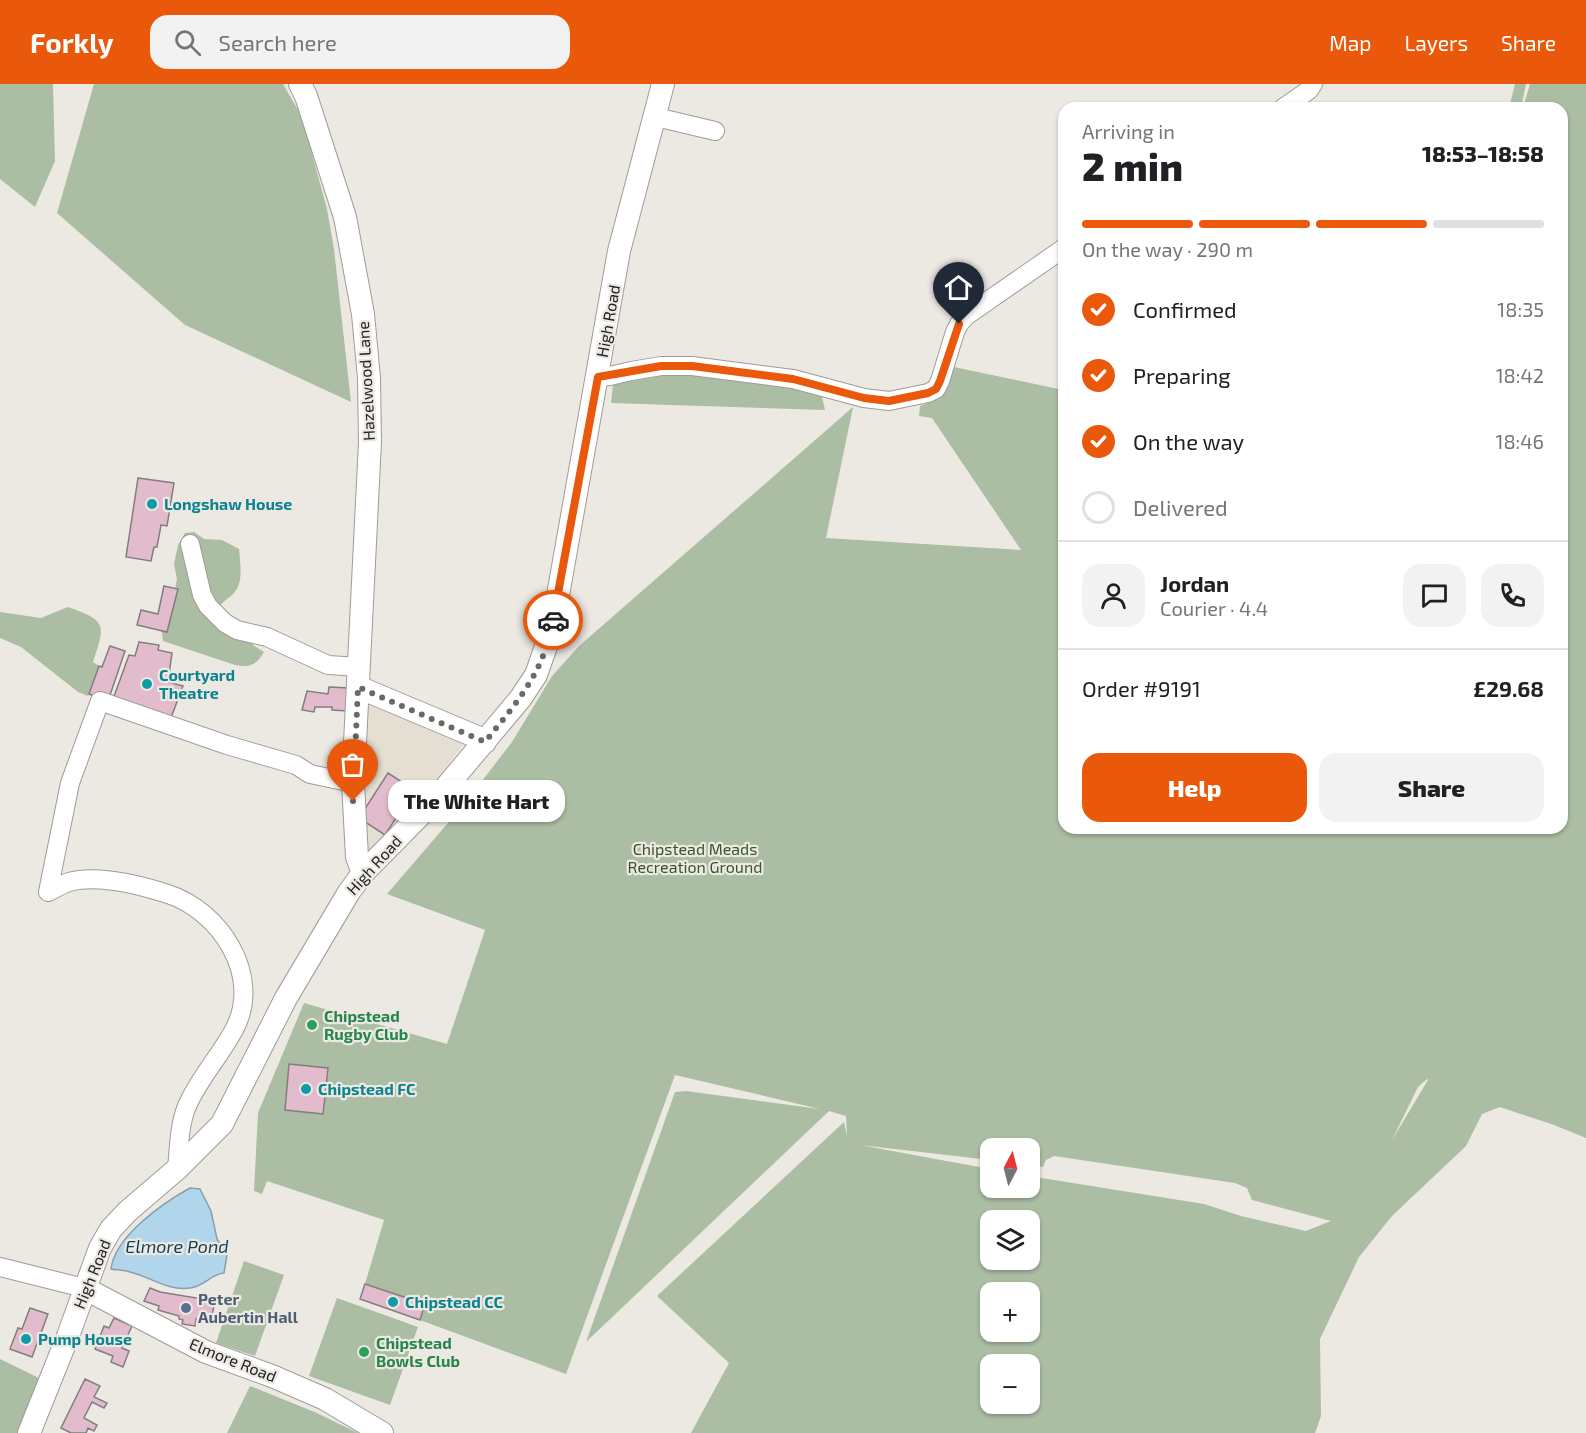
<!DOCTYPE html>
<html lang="en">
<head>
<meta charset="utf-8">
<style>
	:root { --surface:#fff; --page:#f2f2f2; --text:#202124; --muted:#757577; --line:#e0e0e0; --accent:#ea580c }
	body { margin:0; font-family:"Exo 2",sans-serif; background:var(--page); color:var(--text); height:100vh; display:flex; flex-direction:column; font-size:22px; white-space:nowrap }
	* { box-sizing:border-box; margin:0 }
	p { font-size:20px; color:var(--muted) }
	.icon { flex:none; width:33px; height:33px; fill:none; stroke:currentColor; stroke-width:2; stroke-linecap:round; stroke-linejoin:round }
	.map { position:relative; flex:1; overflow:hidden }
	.details { position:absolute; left:1058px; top:18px; width:510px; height:732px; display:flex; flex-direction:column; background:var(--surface); border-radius:18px; box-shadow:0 2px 4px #0004 }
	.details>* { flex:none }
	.needle { width:39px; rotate:7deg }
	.buttons { position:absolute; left:980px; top:1054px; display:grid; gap:12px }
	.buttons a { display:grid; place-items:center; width:60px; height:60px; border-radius:12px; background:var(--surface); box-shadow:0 2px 4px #0004; font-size:30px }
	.pin { position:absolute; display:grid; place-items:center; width:51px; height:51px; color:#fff; margin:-62px -26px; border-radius:50% 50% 50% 0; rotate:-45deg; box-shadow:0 0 6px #0007 }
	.pin .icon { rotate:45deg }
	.courier { position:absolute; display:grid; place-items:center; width:60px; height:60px; margin:-30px; border:4px solid #ea580c; border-radius:50%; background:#fff; color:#222; box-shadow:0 2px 8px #0007 }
	.bubble { position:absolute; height:42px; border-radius:18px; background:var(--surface); box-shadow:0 2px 4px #0004; font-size:20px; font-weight:800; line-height:42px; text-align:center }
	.summary em { font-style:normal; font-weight:800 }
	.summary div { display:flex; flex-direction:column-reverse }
	.summary { display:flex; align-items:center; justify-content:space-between; height:102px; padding:0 24px }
	h1 { font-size:39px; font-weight:800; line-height:45px }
	.bar { display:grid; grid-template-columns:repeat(4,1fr); gap:9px 6px; align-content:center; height:72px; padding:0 24px }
	.bar i { height:8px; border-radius:4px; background:var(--line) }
	.bar .current { background:var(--accent) }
	.bar p { grid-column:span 4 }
	.line { display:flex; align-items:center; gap:15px; padding:0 24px; border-top:2px solid var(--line) }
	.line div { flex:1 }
	.round { display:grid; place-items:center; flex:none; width:63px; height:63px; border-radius:18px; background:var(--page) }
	ol { padding:0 24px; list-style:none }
	li { display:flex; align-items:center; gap:18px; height:66px }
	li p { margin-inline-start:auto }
	li .icon { padding:6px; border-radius:50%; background:var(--accent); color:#fff; stroke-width:4 }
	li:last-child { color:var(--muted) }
	li i { width:33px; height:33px; border:3px solid var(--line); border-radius:50% }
	.action { display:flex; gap:12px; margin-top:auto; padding:12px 24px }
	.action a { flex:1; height:69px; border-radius:18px; background:var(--accent); color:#fff; font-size:24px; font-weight:800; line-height:69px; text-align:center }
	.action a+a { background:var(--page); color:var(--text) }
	header { display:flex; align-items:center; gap:36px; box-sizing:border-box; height:84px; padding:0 30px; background:var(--accent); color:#fff }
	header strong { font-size:28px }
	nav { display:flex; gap:33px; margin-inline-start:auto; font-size:21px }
	.search { width:420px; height:54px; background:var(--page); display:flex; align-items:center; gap:15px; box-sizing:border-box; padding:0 21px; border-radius:18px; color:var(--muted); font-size:22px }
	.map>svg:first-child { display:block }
</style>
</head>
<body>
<header>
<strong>Forkly</strong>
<div class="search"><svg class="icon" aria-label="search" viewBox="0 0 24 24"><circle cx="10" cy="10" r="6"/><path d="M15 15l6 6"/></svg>Search here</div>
<nav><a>Map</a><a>Layers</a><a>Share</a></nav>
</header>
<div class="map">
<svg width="1586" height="1349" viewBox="0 0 1586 1349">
	<rect width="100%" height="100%" fill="#ece9e3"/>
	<path fill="#e5ded2" d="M362,613L464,659L425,712L366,775Z"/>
	<path fill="#abbda3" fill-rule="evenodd" d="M0,0H53L55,77L35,123L0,95Z
		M94,0H283L302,33L327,125L334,165L351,318L185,241L57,129Z
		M1515,0H1526L1521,24H1509Z
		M1530,0H1586V1054L1554,1041L1500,1023L1482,1030L1466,1062L1392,1132L1359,1173L1320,1255L1321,1332L1315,1349H691L729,1279L657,1212L844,1038L847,1052L846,1032L829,1027L586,1258L675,1008L686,1007L820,1025L675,991L566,1290L420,1236L425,1220L365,1200L384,1136L267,1097L262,1110L254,1107L258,1029L304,919L447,960L485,846L387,810L465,719L512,658L552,592L579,562L853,323L826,454L1021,466L932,334L919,332L920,322L940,314L954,283L1063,306L1064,744H1562V24H1523ZM1427,995L1428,996L1392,1056L1418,1003ZM860,1061L990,1076V1065H1029V1081L1043,1083L1046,1076L1054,1072L1235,1099L1247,1104L1252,1116L1331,1137L1306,1147L1241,1132L1204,1120L1029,1092V1104H990V1085ZM990,1137H1029V1176H990ZM990,1209H1029V1248H990ZM990,1281H1029V1320H990Z
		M691,287L821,308L825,326L611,319L613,301L618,295Z
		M194,448L204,455L222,456L239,465C240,478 244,498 234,509C227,517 223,515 218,527L248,549L253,561L264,568C257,581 249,584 235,581L163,557L161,543L171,526L177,495L174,480L178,461L185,449Z
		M68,523C108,537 105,541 93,578L99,582L88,612L78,608L21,563L0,554V528L41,534Z
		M244,1177L284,1191L255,1272L216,1259Z
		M337,1214L418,1243L390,1321L309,1292Z
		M0,1275L39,1294L19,1349H0Z
		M250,1302L317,1329L358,1349H227Z"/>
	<path fill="#b1d5ea" stroke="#87a0ae" stroke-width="1.5" d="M190,1104L200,1105L211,1127L217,1155L227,1171L224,1189C211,1190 205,1202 190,1204C167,1207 151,1193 130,1188C124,1186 117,1186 111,1185C115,1152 163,1119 190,1104Z"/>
	<path fill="#e2bccc" stroke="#837d7f" stroke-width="1.5" d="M138,394L174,399L167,442L161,441L157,463H154L151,477L126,473Z
		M164,502L178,505L167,548L137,541L141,526L158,530Z
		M139,558L159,561L158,566L172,569L168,598L183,602L169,639L112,618L129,571L135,572Z
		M110,562L125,567L108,617L89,610L99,582L102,583Z
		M329,603L349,604L347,627L332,626V623H315L314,628L302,626L307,607L328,610Z
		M388,689L414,706L385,751L359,734Z
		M289,980L328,984L323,1030L285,1026Z
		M365,1200L425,1220L420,1236L360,1215Z
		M150,1204L160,1208L215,1217L212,1231L202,1229L200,1235H196L195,1242L182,1240L183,1236L179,1235V1232L158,1226L159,1222L144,1217Z
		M30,1224L48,1230L32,1273L10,1265L18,1244L22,1245Z
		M114,1234L132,1242L122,1264L129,1267L123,1283L111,1278L113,1272L95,1265L104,1242L109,1244Z
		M85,1295L100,1302L94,1313L107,1319L104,1324L92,1318L84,1334L97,1341L94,1347L88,1344L86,1349H71L61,1344Z"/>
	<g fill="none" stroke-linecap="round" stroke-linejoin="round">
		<g stroke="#9f9c97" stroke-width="20">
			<path id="minor" d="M1283,24L1309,6L1313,0
				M656,33L715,47
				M598,293L610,292L631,287L661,282H692L793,295L864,314L889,317L928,309L936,305L940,297L955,248L959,240L966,232L1064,164
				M190,460L202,511L208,522L225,539L237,546L267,553L328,581L360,583
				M48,808L70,699L100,617L227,661L296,681L310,690L353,699
				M48,808C55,805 62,800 69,798C98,790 140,801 168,810C220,827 262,891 235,944C221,971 199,994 187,1022C179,1041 179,1065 177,1085
				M0,1183L84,1204"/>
		</g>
		<g stroke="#9f9c97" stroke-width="24">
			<path id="tertiary" d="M300,0L306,12L345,133L363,230L369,294L370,358L353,699L357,773L363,789
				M358,603L477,653L485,658
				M84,1204L206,1268L272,1292L325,1315L382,1349
				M29,1349L68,1252L100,1164L111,1145L128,1127L177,1085L222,1040L286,914L349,808L363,789L435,716L520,615L536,591L552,545L619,167L663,0"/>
		</g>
		<use href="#minor" stroke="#fff" stroke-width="18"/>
		<use href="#tertiary" stroke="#fff" stroke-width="22"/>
	</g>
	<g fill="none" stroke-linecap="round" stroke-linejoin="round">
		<path stroke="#6b6966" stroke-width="6" stroke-dasharray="0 10.8" d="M353,717L358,603L485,658C517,618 544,589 553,536"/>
		<path stroke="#ea580c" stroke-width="8" d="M553,536L598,293L661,282H692L793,295L864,314L889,317L928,309L936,305L940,297L959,240"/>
	</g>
	<g fill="#0f9aa8" stroke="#ece9e3" stroke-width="2">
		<circle cx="152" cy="420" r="6"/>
		<circle cx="147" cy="600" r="6"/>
		<circle cx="306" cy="1005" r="6"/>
		<circle cx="393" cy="1218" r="6"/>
		<circle cx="26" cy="1255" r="6"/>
	</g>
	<g fill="#2e9e5b" stroke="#ece9e3" stroke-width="2">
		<circle cx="312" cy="941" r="6"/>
		<circle cx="364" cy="1268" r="6"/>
	</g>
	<circle fill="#5c6f8a" stroke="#ece9e3" stroke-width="2" cx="186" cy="1224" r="6"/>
	<g text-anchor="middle" stroke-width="4.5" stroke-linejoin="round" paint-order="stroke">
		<g font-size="16" fill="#252422" stroke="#ece9e3">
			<text transform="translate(608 237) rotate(-80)" y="6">High Road</text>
			<text transform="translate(366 297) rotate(-93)" y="6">Hazelwood Lane</text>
			<text transform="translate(374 781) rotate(-48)" y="6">High Road</text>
			<text transform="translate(92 1190) rotate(-68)" y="6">High Road</text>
			<text transform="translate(233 1276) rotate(22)" y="6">Elmore Road</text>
		</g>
		<g font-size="16" font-weight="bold" fill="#0d838f" stroke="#ece9e3" text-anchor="start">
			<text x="164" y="426">Longshaw House</text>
			<text x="159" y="597">Courtyard<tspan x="159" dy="18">Theatre</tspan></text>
			<text x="318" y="1011">Chipstead FC</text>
			<text x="405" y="1224">Chipstead CC</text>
			<text x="38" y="1261">Pump House</text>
		</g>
		<g font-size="16" fill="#375529" stroke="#ece9e3">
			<text x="695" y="771">Chipstead Meads<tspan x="695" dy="18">Recreation Ground</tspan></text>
		</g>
		<g font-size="16" font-weight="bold" fill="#27864d" stroke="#ece9e3" text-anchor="start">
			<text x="324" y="938">Chipstead<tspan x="324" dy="18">Rugby Club</tspan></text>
			<text x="376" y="1265">Chipstead<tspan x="376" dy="18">Bowls Club</tspan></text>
		</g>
		<g font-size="16" font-weight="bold" fill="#4e5e75" stroke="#ece9e3" text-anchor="start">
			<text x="198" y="1221">Peter<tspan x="198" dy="18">Aubertin Hall</tspan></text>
		</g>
		<g font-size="18" font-style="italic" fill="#103f55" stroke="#ece9e3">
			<text x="177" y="1169">Elmore Pond</text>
		</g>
	</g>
</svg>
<div class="buttons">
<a><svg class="needle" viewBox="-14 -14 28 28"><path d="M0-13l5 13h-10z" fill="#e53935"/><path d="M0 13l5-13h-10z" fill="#757577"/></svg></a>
<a><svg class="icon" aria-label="layers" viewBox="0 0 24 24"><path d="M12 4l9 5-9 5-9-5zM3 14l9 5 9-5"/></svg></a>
<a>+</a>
<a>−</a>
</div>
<div class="pin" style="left:353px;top:717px;background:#ea580c"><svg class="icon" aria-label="bag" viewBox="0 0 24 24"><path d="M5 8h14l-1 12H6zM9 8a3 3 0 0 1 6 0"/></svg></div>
<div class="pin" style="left:959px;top:240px;background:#1f2937"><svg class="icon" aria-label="home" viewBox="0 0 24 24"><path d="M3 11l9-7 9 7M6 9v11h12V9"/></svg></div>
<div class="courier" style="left:553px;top:536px"><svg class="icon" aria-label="car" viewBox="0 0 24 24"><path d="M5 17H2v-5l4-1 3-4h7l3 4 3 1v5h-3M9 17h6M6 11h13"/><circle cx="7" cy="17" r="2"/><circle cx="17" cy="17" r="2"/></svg></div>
<div class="bubble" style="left:388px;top:696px;width:177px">The White Hart</div>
<section class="details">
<div class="summary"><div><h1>2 min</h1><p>Arriving in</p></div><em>18:53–18:58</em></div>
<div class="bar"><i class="current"></i><i class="current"></i><i class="current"></i><i></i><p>On the way · 290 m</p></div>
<ol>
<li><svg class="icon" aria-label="check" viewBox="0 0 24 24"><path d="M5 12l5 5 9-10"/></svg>Confirmed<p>18:35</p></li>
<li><svg class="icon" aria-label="check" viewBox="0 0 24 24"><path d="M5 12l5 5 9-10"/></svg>Preparing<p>18:42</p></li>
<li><svg class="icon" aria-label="check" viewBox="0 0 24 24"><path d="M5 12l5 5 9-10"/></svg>On the way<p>18:46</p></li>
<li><i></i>Delivered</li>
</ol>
<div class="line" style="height:108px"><a class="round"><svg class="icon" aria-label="person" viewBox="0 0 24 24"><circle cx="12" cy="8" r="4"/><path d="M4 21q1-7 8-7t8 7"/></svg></a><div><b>Jordan</b><p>Courier · 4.4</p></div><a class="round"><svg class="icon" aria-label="chat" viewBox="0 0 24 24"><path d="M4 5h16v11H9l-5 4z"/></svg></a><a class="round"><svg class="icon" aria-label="phone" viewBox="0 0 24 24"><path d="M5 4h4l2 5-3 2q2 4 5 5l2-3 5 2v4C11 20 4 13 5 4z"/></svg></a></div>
<div class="line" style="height:78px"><div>Order #9191</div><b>£29.68</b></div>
<div class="action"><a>Help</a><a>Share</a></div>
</section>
</div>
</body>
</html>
